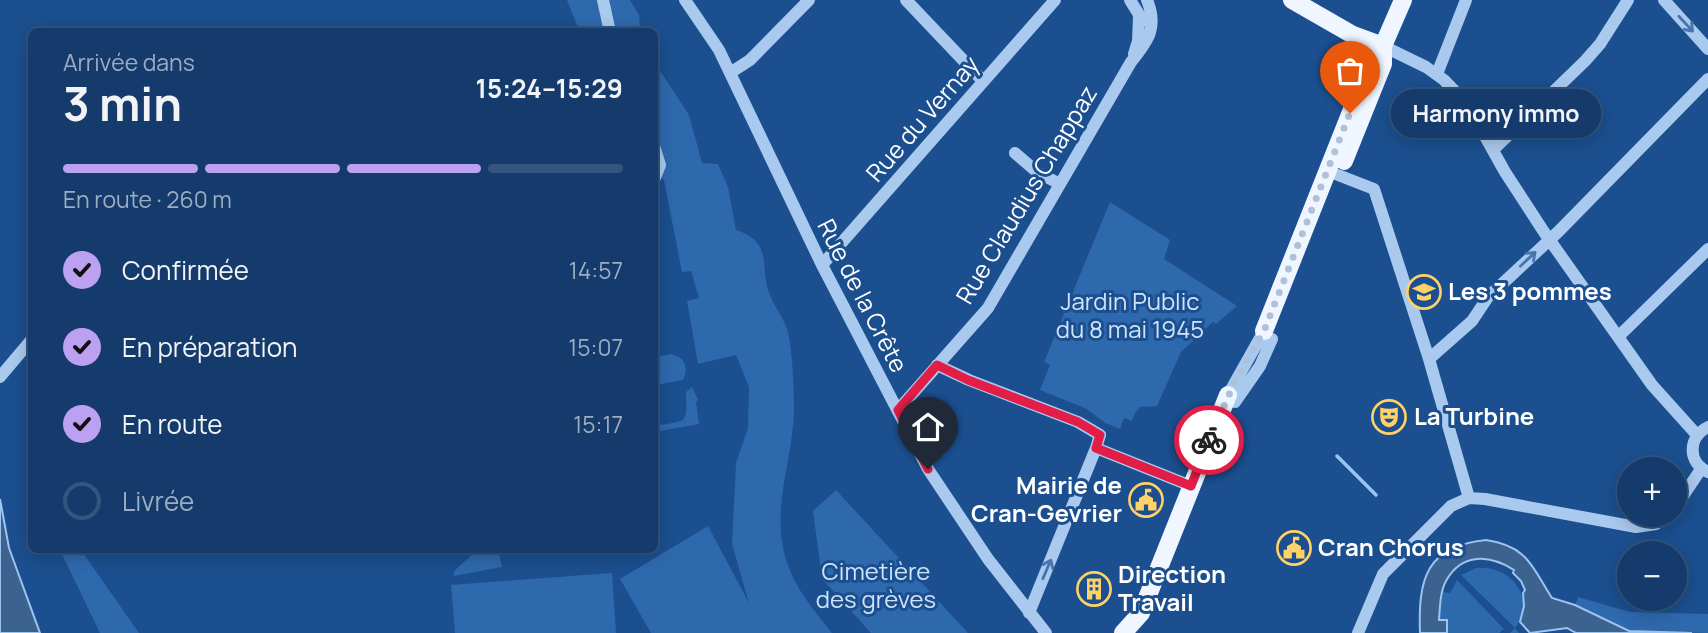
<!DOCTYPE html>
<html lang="fr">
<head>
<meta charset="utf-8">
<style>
	:root { --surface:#143b6b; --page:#1d4271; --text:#f1f3f6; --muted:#9dadc1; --line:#33557e; --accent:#bca0f2 }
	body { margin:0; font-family:Manrope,sans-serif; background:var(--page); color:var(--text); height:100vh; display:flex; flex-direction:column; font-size:26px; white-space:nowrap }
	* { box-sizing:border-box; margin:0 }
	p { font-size:23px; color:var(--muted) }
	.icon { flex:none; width:38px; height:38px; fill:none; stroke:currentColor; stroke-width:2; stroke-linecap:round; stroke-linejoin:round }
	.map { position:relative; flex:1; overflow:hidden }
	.sheet { position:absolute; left:28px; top:28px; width:630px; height:525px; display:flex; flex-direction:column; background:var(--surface); border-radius:10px; box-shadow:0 4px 18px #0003,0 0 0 2px var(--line) }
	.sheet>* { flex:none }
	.controls { position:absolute; left:1617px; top:457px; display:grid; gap:14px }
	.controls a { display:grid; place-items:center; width:70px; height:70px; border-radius:50%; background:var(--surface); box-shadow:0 4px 18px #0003,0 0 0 2px var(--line); font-size:35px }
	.pin { position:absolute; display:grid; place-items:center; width:60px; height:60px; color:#fff; margin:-72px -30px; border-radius:50% 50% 50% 0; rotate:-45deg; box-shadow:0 0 7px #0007 }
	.pin .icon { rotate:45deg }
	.courier { position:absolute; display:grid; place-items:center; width:70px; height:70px; margin:-35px; border:5px solid #e11d48; border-radius:50%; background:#fff; color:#222; box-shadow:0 2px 9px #0007 }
	.bubble { position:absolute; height:49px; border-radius:24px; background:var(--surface); box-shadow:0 4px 18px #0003,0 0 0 2px var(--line); font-size:23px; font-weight:700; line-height:49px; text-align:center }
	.summary em { font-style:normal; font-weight:700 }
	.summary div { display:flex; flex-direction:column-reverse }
	.summary { display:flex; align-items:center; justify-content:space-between; height:119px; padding:0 35px }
	h1 { font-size:46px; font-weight:700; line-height:52px }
	.bar { display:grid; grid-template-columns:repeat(4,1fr); gap:10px 7px; align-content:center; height:84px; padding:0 35px }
	.bar i { height:9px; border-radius:5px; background:var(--line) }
	.bar .on { background:var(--accent) }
	.bar p { grid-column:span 4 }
	ol { padding:0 35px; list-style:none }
	li { display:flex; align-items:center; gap:21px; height:77px }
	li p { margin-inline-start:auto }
	li .icon { padding:7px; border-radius:50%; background:var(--accent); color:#111; stroke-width:4 }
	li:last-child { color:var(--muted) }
	li i { width:38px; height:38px; border:4px solid var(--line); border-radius:50% }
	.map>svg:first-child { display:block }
</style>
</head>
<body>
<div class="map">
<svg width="1708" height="633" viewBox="0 0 1708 633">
	<rect width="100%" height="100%" fill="#1b4f8f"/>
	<path fill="#2e69ad" d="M567,0H630L639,15L640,31H582L578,28Z
		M655,63L689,115L702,163L718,164L728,187L736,230C772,242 760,261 768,290C772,303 782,315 787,329C792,345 794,385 794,403C795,450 775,495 782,541C787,579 809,604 832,633H651L620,579L708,526L749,603L732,544L736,463L748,428L749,387L736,355L698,364L687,301L699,298L691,271L682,272L664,180L655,171Z
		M1110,202L1170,240L1164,259L1237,306L1216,324L1213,322L1181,352L1157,406L1140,407L1135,413L1132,421L1124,418L1120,429L1105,423L1087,409L1040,390L1050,365L1044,362Z
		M671,354C685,357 689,367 683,380L655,385V357Z
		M692,387L698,400L696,402L699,424L655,432V426C687,420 687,426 686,392Z
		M836,490L968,633H871L822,579L813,511Z
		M60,550H81L139,633H100Z
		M477,550H498L502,567L454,576V571Z
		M1476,568C1510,564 1538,598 1515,628L1519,633H1510L1515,628L1461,575Z
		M612,573L616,633H455L451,585Z
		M1457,580L1504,629L1499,633H1447V620H1439L1442,594V592L1450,593Z
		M1578,597L1630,612L1708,614V633L1629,631L1575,605Z"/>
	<path fill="#3c6290" stroke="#9cc4f0" stroke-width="2" d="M0,499L9,548L40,633H0Z
		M1486,540C1528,546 1532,567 1552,598L1575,605L1629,631L1692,633H1576L1567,628L1530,633L1520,622L1524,606L1523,593L1525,590L1521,581L1513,573L1514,570C1490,555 1462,552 1446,581C1440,592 1440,607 1439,620H1447V633H1420C1418,579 1426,546 1486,540Z"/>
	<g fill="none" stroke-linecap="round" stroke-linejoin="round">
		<path stroke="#9cc4f0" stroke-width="3.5" d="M1337,456L1376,495"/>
		<path stroke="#a9c9ee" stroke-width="12" d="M603,0L610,32
			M685,0L719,50L822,265L928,469L988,559L1046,633
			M906,0L983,81
			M1130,0L1143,21
			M1664,0L1708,49
			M1383,46L1426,67L1444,80L1467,104L1505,172L1544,232L1652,385L1697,435
			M1134,54L1138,41L1139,16
			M730,73L750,60L809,0
			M1437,74L1466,0
			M654,146L660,165L654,180
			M1493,150L1585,61L1600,44L1628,0
			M1015,153L1037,172L1060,184
			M1338,175L1374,189L1429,359L1469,498
			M822,265L1055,0
			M1618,337L1708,249
			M1429,359L1472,321L1488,297L1558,232L1708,79
			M937,365L969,380L1078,422L1100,435L1096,448L1191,486
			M0,377L32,339
			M1228,395L1264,331
			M1235,402L1260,366L1272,339
			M898,410L988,308L1131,62C1149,40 1158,27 1147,0
			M1708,427C1688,437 1687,462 1708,472
			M1675,508L1701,469
			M1029,613L1096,448
			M1358,633L1383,574L1451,506L1469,498L1485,499L1636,527L1656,524L1669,514"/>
		<path stroke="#f0f6ff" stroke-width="18" d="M1292,0L1353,35L1383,46
			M1344,161L1383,64V46
			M1264,331L1372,59L1383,46L1403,0
			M1123,633L1141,613L1228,395"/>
	</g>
	<defs><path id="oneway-shaft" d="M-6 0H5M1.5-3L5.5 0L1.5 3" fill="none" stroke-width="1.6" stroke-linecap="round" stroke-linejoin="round" transform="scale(1.75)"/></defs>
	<g stroke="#4674ac">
		<use href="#oneway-shaft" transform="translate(1686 24) rotate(47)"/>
		<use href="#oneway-shaft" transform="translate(1528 259) rotate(-43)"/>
		<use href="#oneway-shaft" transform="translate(1047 569) rotate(-67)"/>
	</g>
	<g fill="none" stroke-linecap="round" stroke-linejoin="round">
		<path stroke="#afc1d8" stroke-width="7" stroke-dasharray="0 12.6" d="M1209,440L1236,379L1264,331L1350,113"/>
		<path stroke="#e11d48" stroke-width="9" d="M928,469L898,410L937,365L968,380L1078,422L1100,435L1096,448L1191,486L1209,440"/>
	</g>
	<defs>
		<g id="school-ring" transform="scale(1.75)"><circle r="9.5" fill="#1b4f8f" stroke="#ffd166" stroke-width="1.5"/><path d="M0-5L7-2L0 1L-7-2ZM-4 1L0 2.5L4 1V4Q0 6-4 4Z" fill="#ffd166"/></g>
		<g id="theatre-ring" transform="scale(1.75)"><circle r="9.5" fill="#1b4f8f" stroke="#ffd166" stroke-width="1.5"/><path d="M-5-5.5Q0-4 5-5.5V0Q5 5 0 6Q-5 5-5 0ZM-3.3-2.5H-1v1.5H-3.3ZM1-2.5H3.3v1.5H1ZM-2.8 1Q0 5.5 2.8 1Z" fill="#ffd166"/></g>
		<g id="civic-ring" transform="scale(1.75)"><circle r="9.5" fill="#1b4f8f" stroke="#ffd166" stroke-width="1.5"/><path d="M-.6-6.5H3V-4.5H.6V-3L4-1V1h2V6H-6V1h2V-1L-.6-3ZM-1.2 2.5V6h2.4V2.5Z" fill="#ffd166"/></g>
		<g id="building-ring" transform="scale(1.75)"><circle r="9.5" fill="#1b4f8f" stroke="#ffd166" stroke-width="1.5"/><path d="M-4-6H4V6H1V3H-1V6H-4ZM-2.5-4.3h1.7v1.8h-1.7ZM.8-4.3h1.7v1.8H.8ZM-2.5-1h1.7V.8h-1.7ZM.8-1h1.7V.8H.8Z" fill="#ffd166"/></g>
	</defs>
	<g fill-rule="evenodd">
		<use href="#school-ring" x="1424" y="292"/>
		<use href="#theatre-ring" x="1389" y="417"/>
		<use href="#civic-ring" x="1146" y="500"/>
		<use href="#civic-ring" x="1294" y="548"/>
		<use href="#building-ring" x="1094" y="589"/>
	</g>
	<g text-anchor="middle" stroke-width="6" stroke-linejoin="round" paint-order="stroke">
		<g font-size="24" fill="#fff" stroke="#1b4f8f">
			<text transform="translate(923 119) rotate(-49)" y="8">Rue du Vernay</text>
			<text transform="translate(1027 195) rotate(-59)" y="8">Rue Claudius Chappaz</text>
			<text transform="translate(862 296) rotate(63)" y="8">Rue de la Crête</text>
		</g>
		<g font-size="24" font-weight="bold" fill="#fff" stroke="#1b4f8f" text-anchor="start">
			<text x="1448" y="300">Les 3 pommes</text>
			<text x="1414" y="425">La Turbine</text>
			<text x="1122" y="494" text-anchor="end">Mairie de<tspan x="1122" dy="28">Cran-Gevrier</tspan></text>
			<text x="1318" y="556">Cran Chorus</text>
			<text x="1118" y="583">Direction<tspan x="1118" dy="28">Travail</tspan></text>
		</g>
		<g font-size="24" fill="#cfe3fa" stroke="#1b4f8f">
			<text x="1130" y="310">Jardin Public<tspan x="1130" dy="28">du 8 mai 1945</tspan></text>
			<text x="876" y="580">Cimetière<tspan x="876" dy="28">des grèves</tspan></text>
		</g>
	</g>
</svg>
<div class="controls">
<a>+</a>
<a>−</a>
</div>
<div class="pin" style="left:1350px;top:113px;background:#ea580c"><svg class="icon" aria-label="bag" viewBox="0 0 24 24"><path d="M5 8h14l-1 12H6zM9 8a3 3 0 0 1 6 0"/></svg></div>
<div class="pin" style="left:928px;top:469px;background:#1f2937"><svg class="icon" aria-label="home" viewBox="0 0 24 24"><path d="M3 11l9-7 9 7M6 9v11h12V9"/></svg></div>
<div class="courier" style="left:1209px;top:440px"><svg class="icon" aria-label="bike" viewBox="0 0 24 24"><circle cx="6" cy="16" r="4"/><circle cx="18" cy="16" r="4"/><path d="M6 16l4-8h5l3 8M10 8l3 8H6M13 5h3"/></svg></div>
<div class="bubble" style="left:1391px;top:89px;width:210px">Harmony immo</div>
<section class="sheet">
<div class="summary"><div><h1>3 min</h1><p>Arrivée dans</p></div><em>15:24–15:29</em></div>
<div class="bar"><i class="on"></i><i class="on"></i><i class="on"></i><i></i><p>En route · 260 m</p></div>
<ol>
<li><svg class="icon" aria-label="check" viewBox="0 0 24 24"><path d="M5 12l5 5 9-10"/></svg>Confirmée<p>14:57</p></li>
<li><svg class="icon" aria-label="check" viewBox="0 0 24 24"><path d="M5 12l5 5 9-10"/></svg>En préparation<p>15:07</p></li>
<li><svg class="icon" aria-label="check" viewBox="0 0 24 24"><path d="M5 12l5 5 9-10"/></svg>En route<p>15:17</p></li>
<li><i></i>Livrée</li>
</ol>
</section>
</div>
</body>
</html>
